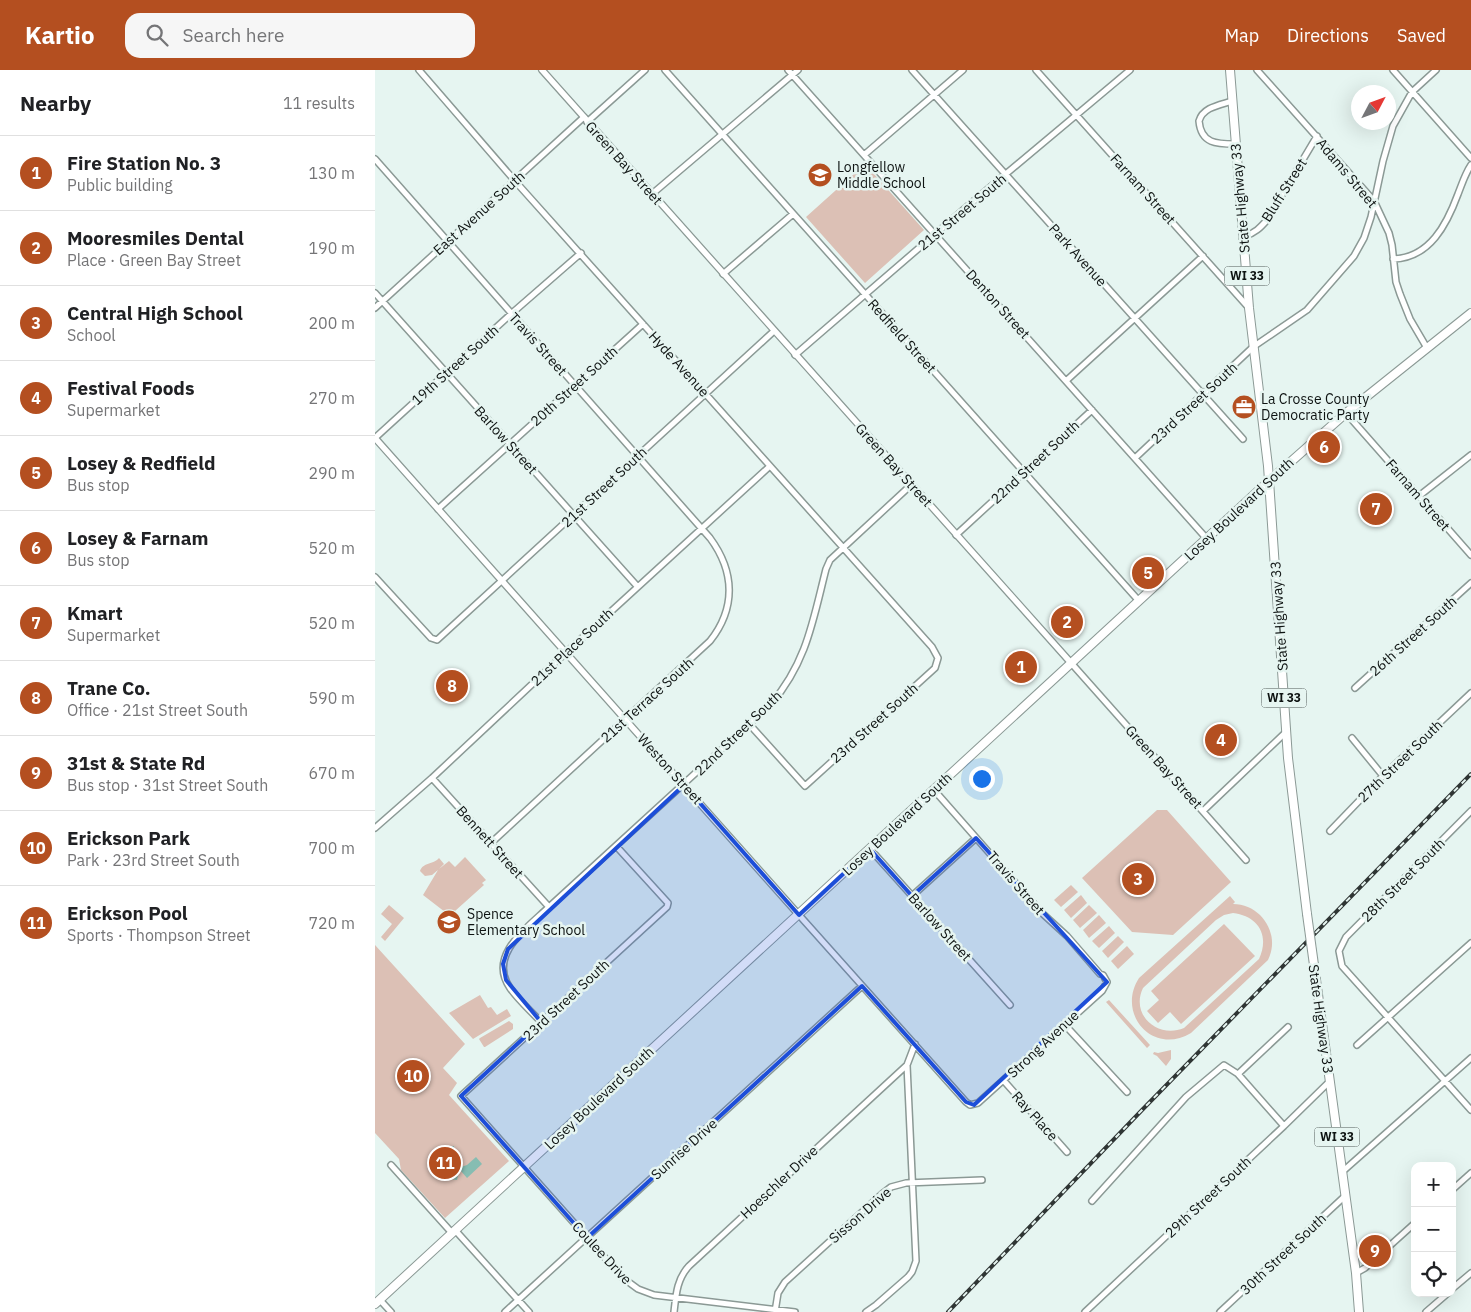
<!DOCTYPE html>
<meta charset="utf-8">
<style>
:root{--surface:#fff;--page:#f6f6f6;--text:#202124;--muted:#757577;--line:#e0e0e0;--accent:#b44f20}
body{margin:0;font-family:"IBM Plex Sans",sans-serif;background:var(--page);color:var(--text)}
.controls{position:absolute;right:15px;bottom:15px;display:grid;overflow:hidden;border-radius:10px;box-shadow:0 5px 20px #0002}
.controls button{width:45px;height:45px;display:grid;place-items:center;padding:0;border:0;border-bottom:1px solid var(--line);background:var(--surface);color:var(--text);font:25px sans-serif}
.compass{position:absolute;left:976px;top:15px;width:45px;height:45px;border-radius:50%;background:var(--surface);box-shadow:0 5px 20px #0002;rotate:49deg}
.you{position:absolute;left:606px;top:708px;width:18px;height:18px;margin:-12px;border:4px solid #fff;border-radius:50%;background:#1a73e8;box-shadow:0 0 0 8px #1a73e833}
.badge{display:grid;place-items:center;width:32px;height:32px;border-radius:50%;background:var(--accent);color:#fff;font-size:16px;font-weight:700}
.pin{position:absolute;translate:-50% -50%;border:2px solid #fff;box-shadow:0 1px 5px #0006}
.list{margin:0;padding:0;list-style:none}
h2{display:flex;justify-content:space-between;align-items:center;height:65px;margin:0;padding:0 20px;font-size:21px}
h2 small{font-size:16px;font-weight:400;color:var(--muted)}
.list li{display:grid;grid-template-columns:32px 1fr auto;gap:15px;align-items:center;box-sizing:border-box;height:75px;padding:0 20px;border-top:1px solid var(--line)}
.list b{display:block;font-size:19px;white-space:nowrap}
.list p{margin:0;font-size:16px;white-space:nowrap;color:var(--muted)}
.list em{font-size:16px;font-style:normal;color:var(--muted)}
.icon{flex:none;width:28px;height:28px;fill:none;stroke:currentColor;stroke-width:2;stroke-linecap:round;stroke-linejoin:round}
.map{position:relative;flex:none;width:1096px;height:1242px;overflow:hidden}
header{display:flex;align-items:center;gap:30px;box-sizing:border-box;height:70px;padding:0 25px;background:var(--accent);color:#fff}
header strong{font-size:24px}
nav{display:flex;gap:28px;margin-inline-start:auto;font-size:18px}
.search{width:350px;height:45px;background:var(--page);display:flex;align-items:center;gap:12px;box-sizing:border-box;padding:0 18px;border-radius:15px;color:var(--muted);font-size:19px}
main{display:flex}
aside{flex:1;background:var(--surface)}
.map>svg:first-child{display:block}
</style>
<header>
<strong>Kartio</strong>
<div class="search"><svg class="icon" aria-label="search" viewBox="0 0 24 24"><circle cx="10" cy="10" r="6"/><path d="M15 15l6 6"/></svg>Search here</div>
<nav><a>Map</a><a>Directions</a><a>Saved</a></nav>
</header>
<main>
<aside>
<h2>Nearby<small>11 results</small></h2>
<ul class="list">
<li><span class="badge">1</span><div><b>Fire Station No. 3</b><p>Public building</p></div><em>130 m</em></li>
<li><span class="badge">2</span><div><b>Mooresmiles Dental</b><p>Place · Green Bay Street</p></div><em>190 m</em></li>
<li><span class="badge">3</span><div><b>Central High School</b><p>School</p></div><em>200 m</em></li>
<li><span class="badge">4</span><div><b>Festival Foods</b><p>Supermarket</p></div><em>270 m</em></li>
<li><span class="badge">5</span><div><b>Losey &amp; Redfield</b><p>Bus stop</p></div><em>290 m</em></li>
<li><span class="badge">6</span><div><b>Losey &amp; Farnam</b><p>Bus stop</p></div><em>520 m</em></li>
<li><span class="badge">7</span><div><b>Kmart</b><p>Supermarket</p></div><em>520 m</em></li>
<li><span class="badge">8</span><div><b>Trane Co.</b><p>Office · 21st Street South</p></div><em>590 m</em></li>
<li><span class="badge">9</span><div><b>31st &amp; State Rd</b><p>Bus stop · 31st Street South</p></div><em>670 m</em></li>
<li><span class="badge">10</span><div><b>Erickson Park</b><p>Park · 23rd Street South</p></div><em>700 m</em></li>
<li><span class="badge">11</span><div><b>Erickson Pool</b><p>Sports · Thompson Street</p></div><em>720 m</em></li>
</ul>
</aside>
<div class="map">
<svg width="1096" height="1242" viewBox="0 0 1096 1242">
<rect width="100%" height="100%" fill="#e6f5f1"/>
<path fill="#dcc0b5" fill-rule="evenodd" d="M490,94L549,160L490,213L431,147Z
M782,740H792L856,812L798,865L757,862L707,808Z
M90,787L111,810L107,813L109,815L70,850L67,847L70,842L48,825L63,800L57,805L50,806L45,801C48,792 58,795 64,788L69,794L64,799L74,791L80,797Z
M696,815L703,822L686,837L679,830Z
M706,825L712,833L696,848L689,840Z
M855,826L860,832L858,834C886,834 906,864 893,890L816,963C778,986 741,944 764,908ZM858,843C883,846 895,865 884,889L809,958C783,969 755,945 768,918L841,850L849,845Z
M14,835L29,848L10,871L6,867L17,854L6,844Z
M714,835L722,843L705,858L698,850Z
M724,845L731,853L714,868L708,860Z
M849,854L880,886L806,954L795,942L783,953L772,941L784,930L776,921Z
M734,856L740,863L724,878L717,871Z
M743,866L749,872L733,888L727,881Z
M0,875L90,974L68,998L82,1013L74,1025L134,1091L70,1148L26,1100L24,1089L0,1063Z
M752,876L759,884L743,899L736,891Z
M105,925L113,938L116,937L122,945L132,939L136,946L98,969L74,943Z
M734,930L775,975L772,978L731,932Z
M134,951L138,954V959L110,977H109L104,969L105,968Z
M796,980V989L791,996L782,986L778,984L779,982L783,983Z"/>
<path fill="#86bdb2" d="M79,1076L78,1088L86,1097L92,1095L101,1087L107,1094L92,1108L86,1101H84L82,1110L75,1109V1099L56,1102C57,1087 64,1078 79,1076Z"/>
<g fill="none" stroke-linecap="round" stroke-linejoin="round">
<defs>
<path id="minor" d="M44,0L140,111L557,577L563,588L560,598L430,716L375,655
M290,0L764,531
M413,0L832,469
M537,0L868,369
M661,0L874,238
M882,0L999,131L1014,163L1017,175L1021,212L1025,224L1035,249L1052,278
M1018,0L1096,88
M857,31C845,35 828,37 824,51C826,74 842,74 860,74
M212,52L270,0
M489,85L588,0
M0,89L335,468C360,502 361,538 335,571L116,773
M277,124L423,0
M870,166C880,163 885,158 892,150L942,66
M1018,189C1055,188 1072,154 1083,124C1087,114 1090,104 1096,95
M348,204L418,144
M0,223L262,516
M0,238L209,47
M420,285L595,134L755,0
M692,310L828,186
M971,343L1096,485
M0,368L136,244L206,183
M760,388L878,277L932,240L979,186L989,168L996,147L1008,91L1018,56L1037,22L1061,0
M1044,426L1096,385
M63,439L268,254
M581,465L717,340
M0,507L56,568L62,570L399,261
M697,594L871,790
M980,618L1096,513
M977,668L1008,706
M57,708L174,837
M828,741L911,662
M1096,741L971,867L964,881L967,896L1096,1040
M0,758L57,708L184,589L395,396
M955,761L1008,706L1096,623
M242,777L293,833L292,837L86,1026L248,1208L263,1219L279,1225L420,1242
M495,779L635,935
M537,826L601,768
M424,845L591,1032L595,1035L603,1033L727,921L732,912L728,905L725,904L692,866L668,844L559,720
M166,952C156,941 143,930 135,918C112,885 153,857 174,837L396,634C432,592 438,550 451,499L455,490L536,415
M689,954L752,1022
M982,975L1096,873
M863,1004L913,957
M629,1011L692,1082
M16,1095L77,1163
M967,1102L1096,988
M1077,1120L1096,1103
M717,1131L811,1027L849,995L863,1004L909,1056
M80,1160L154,1242
M981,1203L990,1198L1040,1153
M1077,1219L1096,1203
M5,1230L16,1242
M130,1242L487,916
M299,1242C301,1224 302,1209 314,1196L532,995
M400,1242L403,1223L410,1212L507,1124L516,1117L531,1113L607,1110
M491,1242L501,1235L533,1207L537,1202L541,1191L532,995L540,974
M710,1242L909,1056L955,1011
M845,1242L970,1126
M1051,1242L1073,1223"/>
<path id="tertiary" d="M167,0L697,594
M0,368L424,845"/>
<path id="primary" d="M855,0L874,238L893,396L913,688L932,844
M939,895L981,1203L984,1242
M0,1234L894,411L971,343L1096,243"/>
</defs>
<use href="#minor" stroke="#8b9995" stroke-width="8"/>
<use href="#tertiary" stroke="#8b9995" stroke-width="8"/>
<use href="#primary" stroke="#8b9995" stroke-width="10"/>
<use href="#minor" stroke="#fff" stroke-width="5"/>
<use href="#tertiary" stroke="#fff" stroke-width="5.5"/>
<use href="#primary" stroke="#fff" stroke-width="8"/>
<defs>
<path id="rail" d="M573,1242L768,1039L1096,704"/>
</defs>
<use href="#rail" stroke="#2f3534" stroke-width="4"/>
<use href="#rail" stroke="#e6f5f1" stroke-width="2" stroke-dasharray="5.5" stroke-linecap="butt"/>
<defs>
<path id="primary-bridge" d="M932,844L939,895"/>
</defs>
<use href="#primary-bridge" stroke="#8b9995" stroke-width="10" stroke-linecap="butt"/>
<use href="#primary-bridge" stroke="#fff" stroke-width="8"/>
</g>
<path fill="#1d4ed8" fill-opacity="0.2" stroke="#1d4ed8" stroke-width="4" stroke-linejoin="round" d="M309,715L424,845L495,779L537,826L601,768L732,912L599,1035L591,1032L487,916L212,1168L86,1026L166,952L131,910L128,894L133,879Z"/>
<defs>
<symbol id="school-disc" viewBox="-11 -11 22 22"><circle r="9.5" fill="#b44f20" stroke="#e6f5f1"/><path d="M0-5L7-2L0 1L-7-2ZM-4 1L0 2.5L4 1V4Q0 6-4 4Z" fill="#fff"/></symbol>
<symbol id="office-disc" viewBox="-11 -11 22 22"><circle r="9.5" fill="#b44f20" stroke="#e6f5f1"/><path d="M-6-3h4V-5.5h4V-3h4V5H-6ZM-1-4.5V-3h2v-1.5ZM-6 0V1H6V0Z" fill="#fff"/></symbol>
</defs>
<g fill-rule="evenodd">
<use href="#school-disc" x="431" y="91" width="28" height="28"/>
<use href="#office-disc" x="855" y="323" width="28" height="28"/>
<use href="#school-disc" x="60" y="838" width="28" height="28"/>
</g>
<g text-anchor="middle" stroke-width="5" stroke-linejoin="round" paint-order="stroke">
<g fill="#e6f5f1" stroke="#4f5755" stroke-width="1">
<rect x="849.5" y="196.5" width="45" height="19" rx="4"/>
<rect x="886.5" y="618.5" width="45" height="19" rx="4"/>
<rect x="939.5" y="1057.5" width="45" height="19" rx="4"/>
</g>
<g font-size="12" font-weight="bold" fill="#0e1312">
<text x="872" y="210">WI 33</text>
<text x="909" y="632">WI 33</text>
<text x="962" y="1071">WI 33</text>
</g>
<g font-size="14" fill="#0e1312" stroke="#e6f5f1">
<text transform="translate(249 93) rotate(48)" y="5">Green Bay Street</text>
<text transform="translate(972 103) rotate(50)" y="5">Adams Street</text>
<text transform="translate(768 119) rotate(48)" y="5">Farnam Street</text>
<text transform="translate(909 120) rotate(-58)" y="5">Bluff Street</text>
<text transform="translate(865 128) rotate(-95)" y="5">State Highway 33</text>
<text transform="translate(587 142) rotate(-40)" y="5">21st Street South</text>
<text transform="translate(104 143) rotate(-42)" y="5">East Avenue South</text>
<text transform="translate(703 185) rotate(48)" y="5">Park Avenue</text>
<text transform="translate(623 234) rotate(48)" y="5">Denton Street</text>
<text transform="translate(527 266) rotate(48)" y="5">Redfield Street</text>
<text transform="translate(163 274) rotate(48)" y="5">Travis Street</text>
<text transform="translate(304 294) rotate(48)" y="5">Hyde Avenue</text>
<text transform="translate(80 295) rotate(-42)" y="5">19th Street South</text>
<text transform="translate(199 316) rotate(-42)" y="5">20th Street South</text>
<text transform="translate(819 333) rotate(-43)" y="5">23rd Street South</text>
<text transform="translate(131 370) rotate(48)" y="5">Barlow Street</text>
<text transform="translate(660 392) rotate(-43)" y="5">22nd Street South</text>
<text transform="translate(519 395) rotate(48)" y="5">Green Bay Street</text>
<text transform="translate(229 417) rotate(-43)" y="5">21st Street South</text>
<text transform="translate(1043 425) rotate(49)" y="5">Farnam Street</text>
<text transform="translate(864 439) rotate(-43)" y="5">Losey Boulevard South</text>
<text transform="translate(904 546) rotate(-94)" y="5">State Highway 33</text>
<text transform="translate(1038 566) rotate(-42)" y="5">26th Street South</text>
<text transform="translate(197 577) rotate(-43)" y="5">21st Place South</text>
<text transform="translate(272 630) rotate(-42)" y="5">21st Terrace South</text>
<text transform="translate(499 653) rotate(-42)" y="5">23rd Street South</text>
<text transform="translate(363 663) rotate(-44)" y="5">22nd Street South</text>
<text transform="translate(1025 691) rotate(-44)" y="5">27th Street South</text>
<text transform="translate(789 697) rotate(48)" y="5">Green Bay Street</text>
<text transform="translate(295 699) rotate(48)" y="5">Weston Street</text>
<text transform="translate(522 754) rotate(-43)" y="5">Losey Boulevard South</text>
<text transform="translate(115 772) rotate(48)" y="5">Bennett Street</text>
<text transform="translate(1028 810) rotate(-45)" y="5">28th Street South</text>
<text transform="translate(641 813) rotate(49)" y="5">Travis Street</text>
<text transform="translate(565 857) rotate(48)" y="5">Barlow Street</text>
<text transform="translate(191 930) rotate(-43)" y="5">23rd Street South</text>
<text transform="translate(946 949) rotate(82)" y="5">State Highway 33</text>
<text transform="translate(668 974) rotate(-43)" y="5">Strong Avenue</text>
<text transform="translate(224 1028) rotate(-43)" y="5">Losey Boulevard South</text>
<text transform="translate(660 1046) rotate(48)" y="5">Ray Place</text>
<text transform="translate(309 1079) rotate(-42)" y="5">Sunrise Drive</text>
<text transform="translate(404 1112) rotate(-43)" y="5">Hoeschler Drive</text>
<text transform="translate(833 1127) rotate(-43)" y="5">29th Street South</text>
<text transform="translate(485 1145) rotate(-41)" y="5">Sisson Drive</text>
<text transform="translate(227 1183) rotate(47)" y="5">Coulee Drive</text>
<text transform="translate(908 1184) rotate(-43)" y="5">30th Street South</text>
</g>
<g font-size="14" fill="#0e1312" stroke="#e6f5f1" text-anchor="start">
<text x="462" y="102">Longfellow<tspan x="462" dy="16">Middle School</tspan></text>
<text x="886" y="334">La Crosse County<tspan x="886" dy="16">Democratic Party</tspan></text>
<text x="92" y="849">Spence<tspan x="92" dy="16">Elementary School</tspan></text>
</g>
</g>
</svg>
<div class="controls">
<button>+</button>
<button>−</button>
<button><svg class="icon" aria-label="locate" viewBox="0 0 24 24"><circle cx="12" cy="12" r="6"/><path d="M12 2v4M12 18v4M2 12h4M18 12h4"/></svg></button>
</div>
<svg class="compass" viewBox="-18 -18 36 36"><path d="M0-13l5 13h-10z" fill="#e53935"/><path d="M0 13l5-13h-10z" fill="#757577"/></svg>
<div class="you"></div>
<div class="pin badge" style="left:646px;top:597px">1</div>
<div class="pin badge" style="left:692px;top:552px">2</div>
<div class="pin badge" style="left:763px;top:809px">3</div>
<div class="pin badge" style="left:846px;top:670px">4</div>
<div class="pin badge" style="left:773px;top:503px">5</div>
<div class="pin badge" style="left:949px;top:377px">6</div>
<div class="pin badge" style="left:1001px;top:439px">7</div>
<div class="pin badge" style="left:77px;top:616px">8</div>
<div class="pin badge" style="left:1000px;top:1181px">9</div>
<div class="pin badge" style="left:38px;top:1006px">10</div>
<div class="pin badge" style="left:70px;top:1093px">11</div>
</div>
</main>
